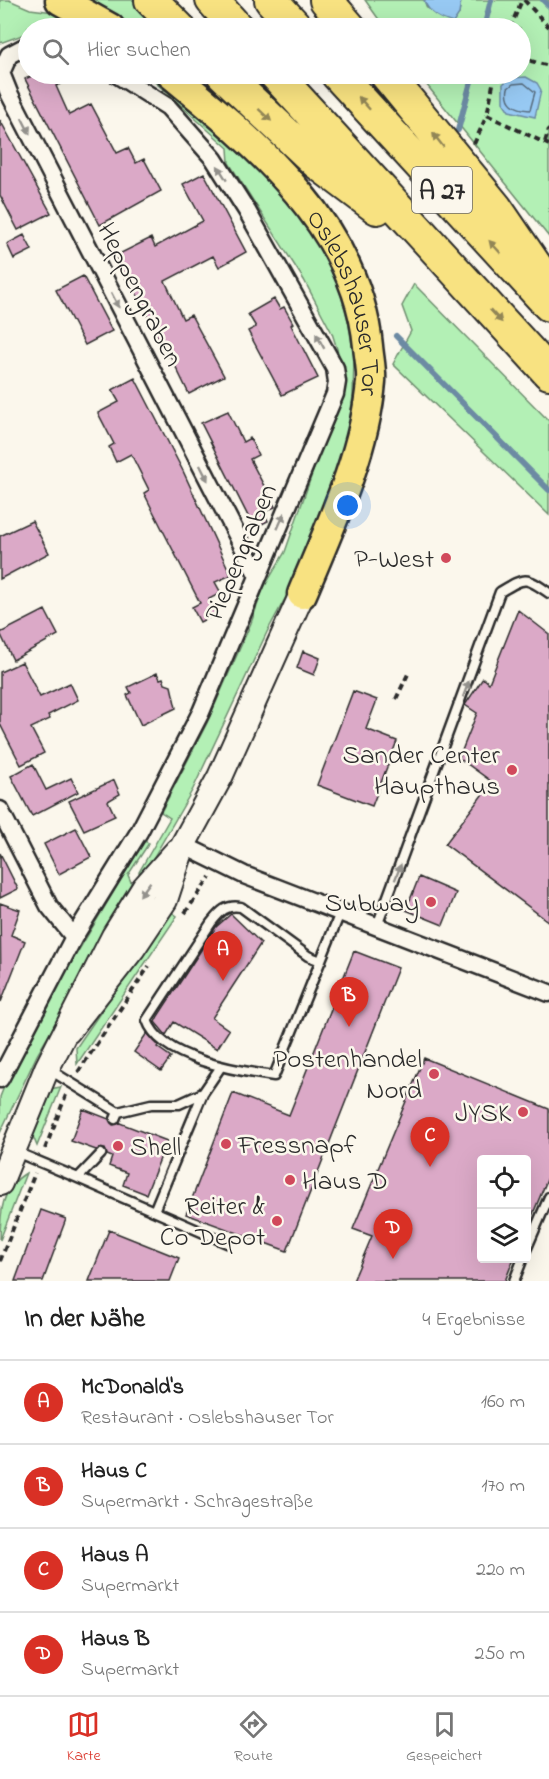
<!DOCTYPE html>
<html lang="de">
<meta charset="utf-8">
<style>
:root{--surface:#fff;--page:#f2f2f2;--text:#222;--muted:#767676;--line:#e0e0e0;--accent:#d93025}
body{margin:0;font-family:"Indie Flower",sans-serif;background:var(--page);color:var(--text)}
.controls{position:absolute;right:18px;bottom:18px;display:grid;overflow:hidden;border-radius:6px;box-shadow:0 6px 24px #0002}
.controls button{width:54px;height:54px;display:grid;place-items:center;padding:0;border:0;border-bottom:2px solid var(--line);background:var(--surface);color:var(--text);font:30px sans-serif}
.you{position:absolute;left:348px;top:506px;width:21px;height:21px;margin:-15px;border:4px solid #fff;border-radius:50%;background:#1a73e8;box-shadow:0 0 0 9px #1a73e833}
.badge{display:grid;place-items:center;width:39px;height:39px;border-radius:50%;background:var(--accent);color:#fff;font-size:20px;font-weight:700}
.pin{position:absolute;translate:-50% -50px;filter:drop-shadow(0 2px 3px #0008)}
.pin::after{content:'';position:absolute;top:32px;width:21px;height:18px;background:inherit;clip-path:polygon(0 0,100% 0,50% 100%)}
.list{margin:0;padding:0;list-style:none}
h2{display:flex;justify-content:space-between;align-items:center;height:78px;margin:0;padding:0 24px;font-size:26px}
h2 small{font-size:20px;font-weight:400;color:var(--muted)}
.list li{display:grid;grid-template-columns:39px 1fr auto;gap:18px;align-items:center;box-sizing:border-box;height:84px;padding:0 24px;border-top:2px solid var(--line)}
.list b{display:block;font-size:22px;white-space:nowrap}
.list p{margin:0;font-size:20px;white-space:nowrap;color:var(--muted)}
.list em{font-size:20px;font-style:normal;color:var(--muted)}
.icon{flex:none;width:33px;height:33px;fill:none;stroke:currentColor;stroke-width:2;stroke-linecap:round;stroke-linejoin:round}
.map{position:relative;flex:none;width:549px;height:1281px;overflow:hidden}
.search{position:absolute;background:var(--surface);box-shadow:0 6px 24px #0002;left:18px;right:18px;top:18px;height:66px;display:flex;align-items:center;gap:15px;box-sizing:border-box;padding:0 21px;border-radius:33px;color:var(--muted);font-size:22px}
.sheet{height:414px;background:var(--surface)}
nav{display:flex;justify-content:space-around;align-items:center;box-sizing:border-box;height:84px;border-top:2px solid var(--line);background:var(--surface);font-size:16px;color:var(--muted)}
nav a{display:grid;justify-items:center;gap:3px}
nav .on{color:var(--accent)}
.map>svg:first-child{display:block}
</style>
<div class="map">
<svg width="549" height="1281" viewBox="0 0 549 1281">
<rect width="100%" height="100%" fill="#fbf7ec"/>
<filter id="ink" filterUnits="userSpaceOnUse"><feTurbulence type="fractalNoise" baseFrequency=".0167" numOctaves="2"/><feDisplacementMap in="SourceGraphic" scale="12" xChannelSelector="R" yChannelSelector="G"/><feConvolveMatrix kernelMatrix="1 2 1 2 8 2 1 2 1" color-interpolation-filters="sRGB"/></filter>
<g filter="url(#ink)">
<path fill="#b3f0b5" stroke="#6f8e70" stroke-width="1.5" d="M0,0H9L30,9L62,13L88,28H28V33L0,43Z
M92,0H133L160,28H136Z
M365,0H424L427,8L459,14L461,0H549V237L418,74H520V28H385Z
M146,74H156L256,166L293,207L322,249L339,288L348,320L354,357L353,396L348,431L337,471L294,582L268,630L193,789L144,874L139,872L170,818L161,812L207,723L251,623L263,589L285,552L328,428L345,389L341,362L332,333L304,280L229,163L228,148Z
M414,284L549,421V515L393,364L411,331L402,306Z
M144,841L149,843L128,875L134,889L37,1055L0,1133V1097L4,1087L47,1003Z
M170,911L177,916L77,1064L76,1048Z
M61,1087L37,1146L32,1134L49,1089Z
M26,1173L0,1240C0,1213 1,1188 26,1173Z"/>
<path fill="#97c9f3" stroke="#6c8aa3" stroke-width="1.5" d="M424,0H461L459,14L453,23C440,19 429,14 424,0Z
M526,77L537,83L541,90L535,117L509,111L503,102V84L510,78Z"/>
<g fill="none" stroke-linecap="round" stroke-linejoin="round">
<path stroke="#566a7b" stroke-width="1.5" d="M524,83L535,92L530,110C515,109 505,103 508,88L513,84Z"/>
<path stroke="#6c8aa3" stroke-width="6" d="M543,0L549,6
M484,28L491,0
M458,130L473,74
M396,336L549,490"/>
</g>
<path fill="#dba9c7" stroke="#2b2b2b" stroke-width="1.5" d="M36,74H83L56,86L69,115L91,104L117,153L128,148L136,163L144,159L161,191L100,225L25,79Z
M0,120L51,213L18,230L0,195Z
M204,173L246,252L219,267L213,256L165,281L183,319L191,315L224,376L189,394L170,355L167,357L129,278L126,279L115,256L151,238L155,247L203,221L183,184Z
M24,235L32,250L14,259L7,244Z
M83,276L112,331L85,345L56,290Z
M274,299L280,309L284,307L293,323L291,325L318,378L282,395L248,331L256,327L248,314Z
M135,378L183,471L231,575L215,582L221,593L209,599L216,614L200,622L192,607L200,603L154,513L144,493L149,490L131,454L116,462L109,447L114,444L98,413L119,402L112,390Z
M228,411L243,442L250,438L258,455L250,459L275,507L264,512L268,521L254,528L201,423Z
M32,521L49,553L0,579V536Z
M45,610L58,635L13,660L0,633Z
M518,610L549,634V922L445,844L492,782L459,758L477,713L465,705L483,678L489,683Z
M303,651L320,658L314,675L297,668Z
M22,662L40,697L70,683L78,700L48,715L50,719L31,728L44,753L21,765L0,724V672Z
M157,673L160,679L163,678L165,684L171,686L176,708L141,725L127,695L131,693L128,687Z
M353,691L377,700L366,729L397,741L372,806L317,785Z
M33,764L46,790L71,778L78,792L32,816L11,776Z
M114,780L120,794L108,801L115,816L84,830L69,801Z
M76,828L91,857L59,874L44,844Z
M0,853L18,889L0,898Z
M419,877L456,893L443,925L406,910Z
M0,903L20,910L11,935L25,941L1,1002Z
M231,914L261,943L212,1018L229,1030L217,1049L174,1022L166,1035L155,1022L158,1016L216,927Z
M354,951L398,968L287,1251L186,1214L233,1093L289,1115Z
M147,1033L158,1045L157,1047L171,1057L161,1071L134,1052Z
M424,1058L549,1109V1175L527,1228L526,1160H482V1258H514L505,1281H353L372,1236L353,1229Z
M83,1109L109,1119L113,1125L120,1123L167,1141L146,1194L123,1185L127,1173L109,1166L112,1157L107,1155L105,1149L96,1150L71,1141Z
M41,1210L66,1219L43,1281H15Z
M109,1230L179,1258L170,1281H89Z"/>
<g fill="none" stroke-linecap="round" stroke-linejoin="round">
<defs>
<path id="service" d="M377,926L500,592C525,577 525,576 549,593
M321,961L308,956L241,907C226,904 220,912 211,923L147,1020C160,1059 238,1071 274,1076L340,913
M50,1070L118,1112L115,1119
M118,1112L151,1104H179L203,1093L220,1068
M16,1152L78,1178L101,1154
M78,1178L227,1243
M154,1211L203,1093
M526,1250L549,1197
M514,1281L523,1258"/>
<path id="minor" d="M28,45L9,55L1,73L9,93L257,574
M0,810L49,906L74,937
M183,845L244,875L549,993
M0,1079L74,937L139,832L201,712L335,394L337,382L335,368L247,211L214,159L168,107L116,74"/>
<path id="secondary" d="M68,1031L133,948L165,900L183,845L220,777L302,594
M0,1183L47,1068L114,936L144,888L177,851"/>
<g id="trunk">
<path d="M60,0L110,28"/>
<path id="s1" d="M171,74C257,145 357,227 368,346C369,358 372,371 371,382C365,453 329,529 302,594"/>
</g>
<path id="motorway" d="M151,0L179,28
M212,0L237,28
M271,0L297,28
M326,0L350,28
M223,74L316,162L377,208
M275,74L549,373
M337,74L549,305
M386,74L496,208L539,271"/>
</defs>
<use href="#service" stroke="#2b2b2b" stroke-width="13"/>
<use href="#minor" stroke="#2b2b2b" stroke-width="21"/>
<use href="#secondary" stroke="#2b2b2b" stroke-width="28"/>
<use href="#trunk" stroke="#2b2b2b" stroke-width="33"/>
<use href="#motorway" stroke="#2b2b2b" stroke-width="36"/>
<path stroke="#2b2b2b" stroke-width="4" stroke-dasharray="6 4.5" stroke-linecap="butt" d="M524,0L549,27
M510,28L522,0
M520,58L549,66
M495,74L487,115L549,145
M545,142L549,129
M474,144L487,115
M396,699L409,672
M185,913L210,877
M78,1072L149,966
M45,1149L66,1095
M0,1261L35,1173"/>
<use href="#service" stroke="#fbf7ec" stroke-width="8"/>
<use href="#minor" stroke="#fbf7ec" stroke-width="16"/>
<use href="#secondary" stroke="#fbf7ec" stroke-width="24"/>
<use href="#trunk" stroke="#f8e281" stroke-width="28"/>
<use href="#motorway" stroke="#f8e281" stroke-width="32"/>
</g>
<defs><path id="oneway-solid" d="M-6-.8H1V-3.2L6.5 0L1 3.2V.8H-6Z" transform="scale(1.5)"/></defs>
<g fill="#928656">
<use href="#oneway-solid" transform="translate(364 103) rotate(-132)"/>
<use href="#oneway-solid" transform="translate(265 115) rotate(43)"/>
<use href="#oneway-solid" transform="translate(438 140) rotate(-128)"/>
<use href="#oneway-solid" transform="translate(495 247) rotate(-133)"/>
<use href="#oneway-solid" transform="translate(496 316) rotate(47)"/>
</g>
<g fill="#93918c">
<use href="#oneway-solid" transform="translate(26 126) rotate(63)"/>
<use href="#oneway-solid" transform="translate(222 173) rotate(-122)"/>
<use href="#oneway-solid" transform="translate(115 300) rotate(63)"/>
<use href="#oneway-solid" transform="translate(320 341) rotate(-119)"/>
<use href="#oneway-solid" transform="translate(204 473) rotate(63)"/>
<use href="#oneway-solid" transform="translate(281 521) rotate(-66)"/>
<use href="#oneway-solid" transform="translate(466 689) rotate(-70)"/>
<use href="#oneway-solid" transform="translate(398 872) rotate(-69)"/>
<use href="#oneway-solid" transform="translate(145 889) rotate(127)"/>
</g>
</g>
<g fill="#d1495b" stroke="#fbf7ec" stroke-width="2">
<circle cx="446" cy="558" r="6"/>
<circle cx="512" cy="770" r="6"/>
<circle cx="431" cy="902" r="6"/>
<circle cx="434" cy="1074" r="6"/>
<circle cx="523" cy="1112" r="6"/>
<circle cx="226" cy="1144" r="6"/>
<circle cx="118" cy="1146" r="6"/>
<circle cx="290" cy="1180" r="6"/>
<circle cx="277" cy="1221" r="6"/>
</g>
<g text-anchor="middle" stroke-width="5" stroke-linejoin="round" paint-order="stroke">
<rect fill="#fbf7ec" stroke="#696865" stroke-width="1.5" x="412" y="167" width="60" height="46" rx="4.5"/>
<g font-size="26" font-weight="bold" fill="#2b2b2b">
<text x="442" y="199">A 27</text>
</g>
<g font-size="27" fill="#2b2b2b" stroke="#fbf7ec">
<text transform="translate(141 294) rotate(63)" y="9">Heppengraben</text>
<text dy="9" stroke="none"><textPath href="#s1" startOffset="297">Oslebshauser Tor</textPath></text>
<text transform="translate(240 552) rotate(-67)" y="9">Piepengraben</text>
</g>
<g font-size="27" fill="#2b2b2b" stroke="#fbf7ec" text-anchor="end">
<text x="434" y="567">P-West</text>
<text x="500" y="763">Sander Center<tspan x="500" dy="31">Haupthaus</tspan></text>
<text x="419" y="911">Subway</text>
<text x="422" y="1067">Postenhandel<tspan x="422" dy="31">Nord</tspan></text>
<text x="511" y="1121">JYSK</text>
<text x="238" y="1153" text-anchor="start">Fressnapf</text>
<text x="130" y="1155" text-anchor="start">Shell</text>
<text x="302" y="1189" text-anchor="start">Haus D</text>
<text x="265" y="1214">Reiter &amp;<tspan x="265" dy="31">Co Depot</tspan></text>
</g>
</g>
</svg>
<div class="controls">
<button><svg class="icon" aria-label="locate" viewBox="0 0 24 24"><circle cx="12" cy="12" r="6"/><path d="M12 2v4M12 18v4M2 12h4M18 12h4"/></svg></button>
<button><svg class="icon" aria-label="layers" viewBox="0 0 24 24"><path d="M12 4l9 5-9 5-9-5zM3 14l9 5 9-5"/></svg></button>
</div>
<div class="you"></div>
<div class="pin badge" style="left:223px;top:981px">A</div>
<div class="pin badge" style="left:349px;top:1027px">B</div>
<div class="pin badge" style="left:430px;top:1167px">C</div>
<div class="pin badge" style="left:393px;top:1259px">D</div>
<div class="search"><svg class="icon" aria-label="search" viewBox="0 0 24 24"><circle cx="10" cy="10" r="6"/><path d="M15 15l6 6"/></svg>Hier suchen</div>
</div>
<section class="sheet">
<h2>In der Nähe<small>4 Ergebnisse</small></h2>
<ul class="list">
<li><span class="badge">A</span><div><b>McDonald's</b><p>Restaurant · Oslebshauser Tor</p></div><em>160 m</em></li>
<li><span class="badge">B</span><div><b>Haus C</b><p>Supermarkt · Schragestraße</p></div><em>170 m</em></li>
<li><span class="badge">C</span><div><b>Haus A</b><p>Supermarkt</p></div><em>220 m</em></li>
<li><span class="badge">D</span><div><b>Haus B</b><p>Supermarkt</p></div><em>250 m</em></li>
</ul>
</section>
<nav>
<a class="on"><svg class="icon" aria-label="map" viewBox="0 0 24 24"><path d="M3 6l6-2 6 2 6-2v14l-6 2-6-2-6 2zM9 4v14M15 6v14"/></svg>Karte</a>
<a><svg class="icon" aria-label="directions" viewBox="0 0 24 24"><path d="M12 3l9 9-9 9-9-9zM9 14v-3h6M13 9l2 2-2 2"/></svg>Route</a>
<a><svg class="icon" aria-label="saved" viewBox="0 0 24 24"><path d="M7 4h10v16l-5-4-5 4z"/></svg>Gespeichert</a>
</nav>
